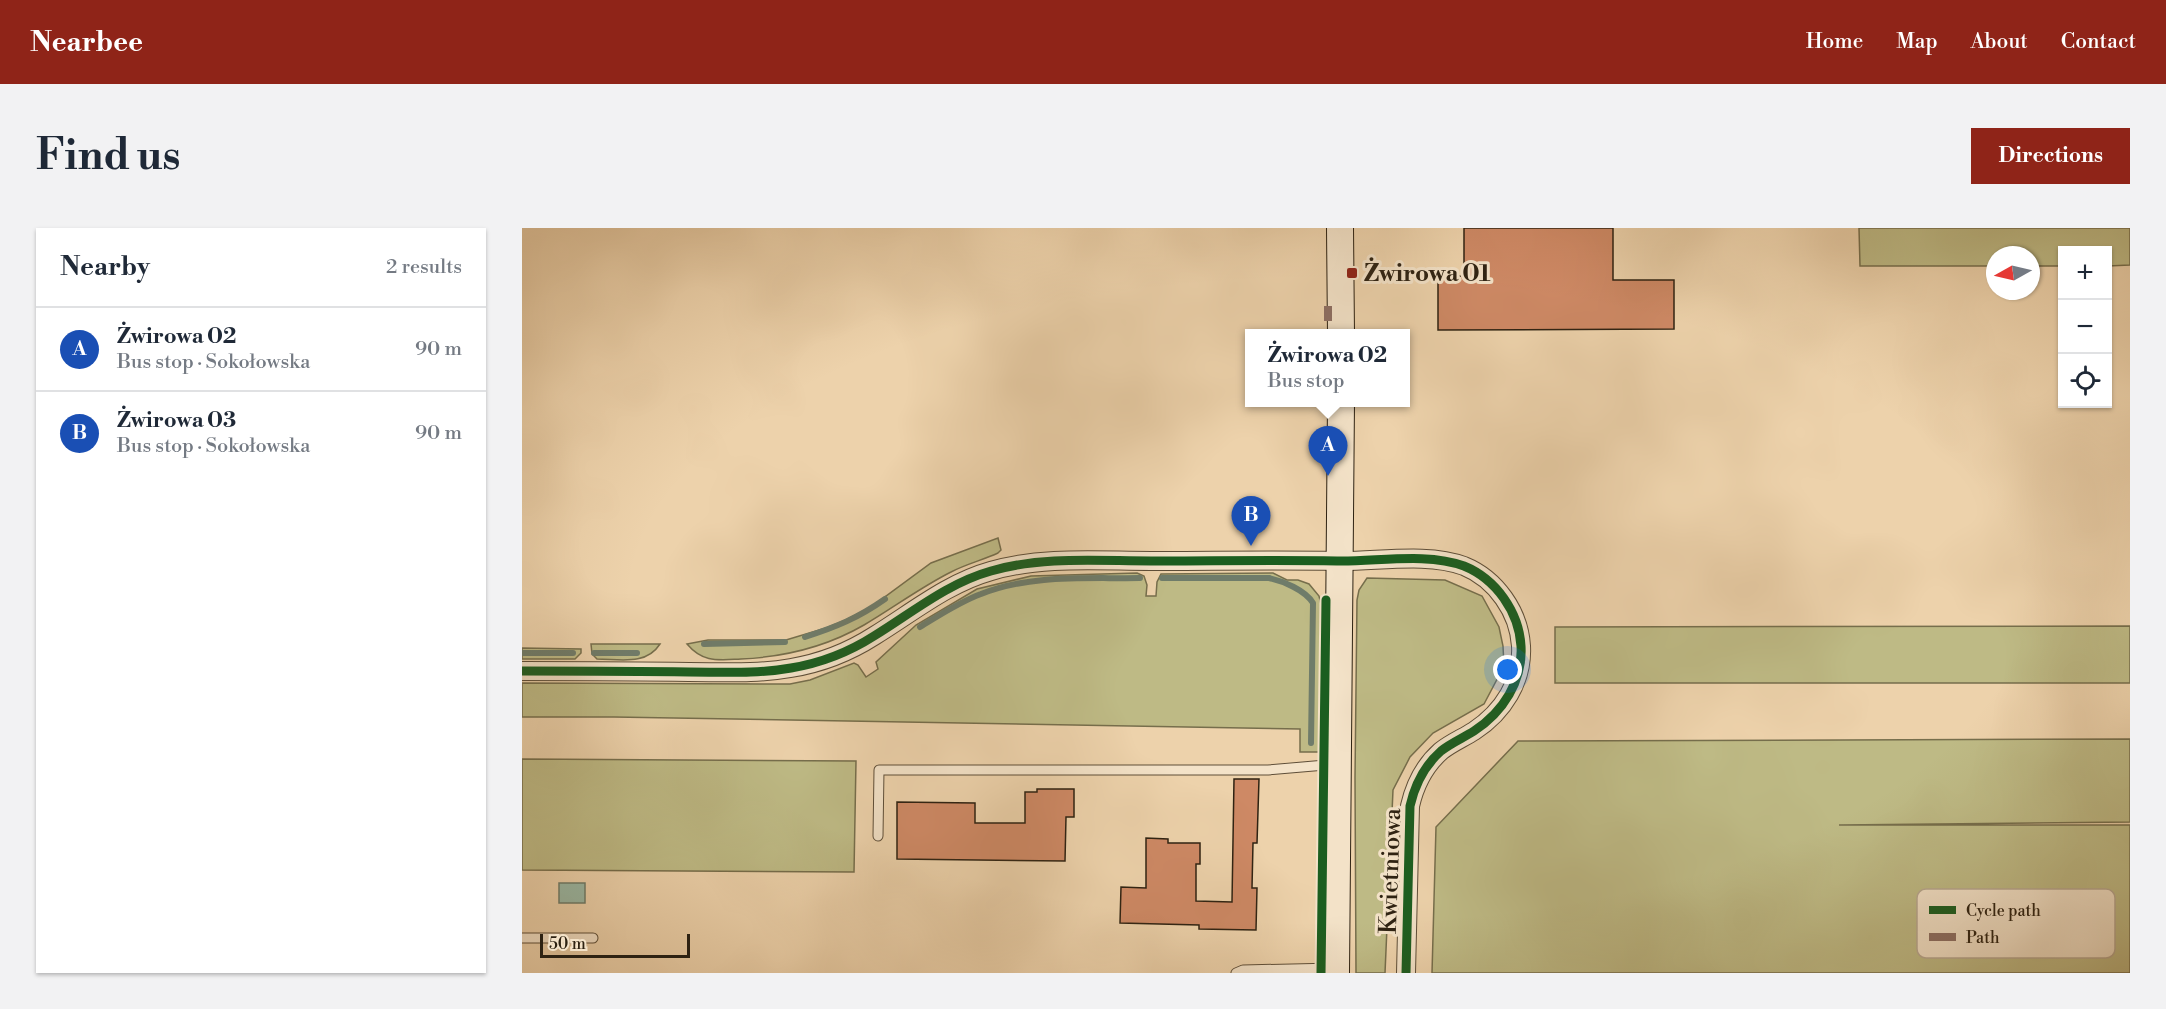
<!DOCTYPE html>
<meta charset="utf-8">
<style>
:root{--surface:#fff;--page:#f2f2f3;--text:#1f2937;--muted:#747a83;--line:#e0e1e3;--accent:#8f2418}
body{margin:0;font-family:"Libre Bodoni",serif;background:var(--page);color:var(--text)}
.controls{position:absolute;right:18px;top:18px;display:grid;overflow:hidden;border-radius:0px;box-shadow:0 2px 4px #0004}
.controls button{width:54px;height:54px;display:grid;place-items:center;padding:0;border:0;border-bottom:2px solid var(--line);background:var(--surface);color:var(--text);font:30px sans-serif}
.compass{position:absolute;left:1464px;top:18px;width:54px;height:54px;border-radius:50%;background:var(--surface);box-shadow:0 2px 4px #0004;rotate:262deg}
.scale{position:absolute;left:18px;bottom:15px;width:150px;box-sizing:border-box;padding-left:6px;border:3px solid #2e2212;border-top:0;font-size:16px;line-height:21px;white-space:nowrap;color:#2e2212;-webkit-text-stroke:4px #f3e2c8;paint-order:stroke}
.you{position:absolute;left:986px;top:442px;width:21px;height:21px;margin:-15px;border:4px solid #fff;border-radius:50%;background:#1a73e8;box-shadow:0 0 0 9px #1a73e833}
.badge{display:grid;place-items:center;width:39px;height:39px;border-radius:50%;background:var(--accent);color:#fff;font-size:20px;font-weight:700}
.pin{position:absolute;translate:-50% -50px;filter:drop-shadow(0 2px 3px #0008)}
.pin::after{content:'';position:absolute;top:32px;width:21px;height:18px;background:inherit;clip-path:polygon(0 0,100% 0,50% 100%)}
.popup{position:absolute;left:723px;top:101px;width:165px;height:78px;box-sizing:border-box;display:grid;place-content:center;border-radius:0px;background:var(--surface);filter:drop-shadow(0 2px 4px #0005);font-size:20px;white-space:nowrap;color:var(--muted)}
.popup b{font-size:22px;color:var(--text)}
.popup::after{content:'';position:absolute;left:50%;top:100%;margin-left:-12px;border:12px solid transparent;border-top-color:var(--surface)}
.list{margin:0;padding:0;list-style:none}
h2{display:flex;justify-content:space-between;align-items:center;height:78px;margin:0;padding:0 24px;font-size:26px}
h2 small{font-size:20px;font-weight:400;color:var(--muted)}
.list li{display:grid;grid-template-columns:39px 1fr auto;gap:18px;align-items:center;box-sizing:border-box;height:84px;padding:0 24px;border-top:2px solid var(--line)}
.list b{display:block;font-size:22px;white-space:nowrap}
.list p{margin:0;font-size:20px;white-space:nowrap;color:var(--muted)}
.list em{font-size:20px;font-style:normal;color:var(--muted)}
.icon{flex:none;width:33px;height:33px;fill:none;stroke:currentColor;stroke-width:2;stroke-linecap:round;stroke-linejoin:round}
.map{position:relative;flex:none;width:1608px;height:745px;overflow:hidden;border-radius:0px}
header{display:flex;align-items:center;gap:36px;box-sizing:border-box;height:84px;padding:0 30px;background:var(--accent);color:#fff}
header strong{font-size:28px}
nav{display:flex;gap:33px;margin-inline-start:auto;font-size:21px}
.intro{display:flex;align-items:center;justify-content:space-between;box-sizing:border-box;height:144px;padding:0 36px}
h1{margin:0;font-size:42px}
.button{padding:15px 27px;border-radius:0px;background:var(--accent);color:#fff;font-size:21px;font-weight:700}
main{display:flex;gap:36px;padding:0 36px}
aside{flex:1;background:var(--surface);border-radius:0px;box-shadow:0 2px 4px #0004}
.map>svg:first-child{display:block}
</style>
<header>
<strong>Nearbee</strong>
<nav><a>Home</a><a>Map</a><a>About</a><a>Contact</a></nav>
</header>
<div class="intro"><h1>Find us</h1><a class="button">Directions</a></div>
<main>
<aside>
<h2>Nearby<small>2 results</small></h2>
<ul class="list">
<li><span class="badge" style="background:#1a4fb4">A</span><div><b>Żwirowa 02</b><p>Bus stop · Sokołowska</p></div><em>90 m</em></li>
<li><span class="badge" style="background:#1a4fb4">B</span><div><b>Żwirowa 03</b><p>Bus stop · Sokołowska</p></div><em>90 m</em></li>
</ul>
</aside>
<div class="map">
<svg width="1608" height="745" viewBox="0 0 1608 745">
<rect width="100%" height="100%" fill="#edd2ab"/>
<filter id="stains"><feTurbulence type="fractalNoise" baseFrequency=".00333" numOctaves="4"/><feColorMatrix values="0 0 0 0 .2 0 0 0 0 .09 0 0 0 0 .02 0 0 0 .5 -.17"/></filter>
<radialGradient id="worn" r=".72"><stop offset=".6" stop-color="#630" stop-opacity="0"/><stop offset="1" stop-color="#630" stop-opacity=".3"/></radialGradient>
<path fill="#beba85" stroke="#766e4c" stroke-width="1.5" d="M1337,0H1608V37L1586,38V22H1540V38H1509V27H1473V38H1338Z
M476,310L479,322L476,325C461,332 444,336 429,344C399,359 371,380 342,397C304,419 262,429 219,431C196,432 181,435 165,416L186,412H264L304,400L324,392L349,379L409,335Z
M615,345L622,348L625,357L624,368H634L635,354L639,346L751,345L765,352H776L787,356L797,368L799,376L797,524H778V501L92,489H0V455L268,456L288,452L332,435L336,437L344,449L356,441L354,434L394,397L455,361L509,348Z
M845,350L923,352L960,368L977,399L981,418L982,438L962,476L911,505L888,529L871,562L863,745H834L833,550L835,372L837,362Z
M1608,398V455H1033V399Z
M69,416H138C124,438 97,431 75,431L70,426Z
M0,420L59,421V425L53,431H0Z
M1608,511V594L1317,597H1608V745H910L914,599L996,513Z
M0,531L334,533L332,644L0,642Z"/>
<path fill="#9ab8a4" stroke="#6f7c6a" stroke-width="1.5" d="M37,655H63V675H37Z"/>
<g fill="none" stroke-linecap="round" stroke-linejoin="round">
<path stroke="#6f7c6a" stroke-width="6" d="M640,350H747C761,353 783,362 791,375L789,515
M398,399C418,387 437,374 459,366C509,346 565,351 618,350
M283,409C314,399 336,390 363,371
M182,416L263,414
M0,425H51
M72,425H115"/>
</g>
<path fill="#ce8965" stroke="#2e2212" stroke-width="1.5" d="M942,0H1091V52H1152V101L916,102V49L942,48Z
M712,551H737L735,615H731L730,660H735L734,702L677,701V697L598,695L599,659L624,660V610L646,611V615H678V636H674V673L710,674Z
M515,561H552V589H544L543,633L375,631V574L453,575V595H503V564H515Z"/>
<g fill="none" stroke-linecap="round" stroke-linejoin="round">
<defs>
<path id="lane" d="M356,608L357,542H746L815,536
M0,710H71
M714,745L721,742L813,740"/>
<path id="street" d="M0,443C56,443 111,443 167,444C201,444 236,446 269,440C299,435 327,424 352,408C391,384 426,355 469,343C520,328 576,333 629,333C691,333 753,332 815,333C854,334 905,324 942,338C974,351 997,384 999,418C1001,453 981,484 952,503C941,510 929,515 919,523C902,538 893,556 888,578L884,745"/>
<path id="secondary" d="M818,0L819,106
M814,745L819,174"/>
</defs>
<use href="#lane" stroke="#5e4e38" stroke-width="11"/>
<use href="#street" stroke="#5e4e38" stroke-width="20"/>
<use href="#secondary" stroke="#2e2212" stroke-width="28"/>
<use href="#lane" stroke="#f3e2c8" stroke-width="9"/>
<use href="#street" stroke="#f3e2c8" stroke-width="18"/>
<use href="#secondary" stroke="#f3e2c8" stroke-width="26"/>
<path stroke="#8d6e63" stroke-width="8" stroke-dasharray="15 8" stroke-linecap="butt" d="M806,78V106
M830,106V104"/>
<defs>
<path id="cycleway" d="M0,443C56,443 111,443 167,444C201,444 236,446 269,440C299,435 327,424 352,408C391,384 426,355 469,343C520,328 576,333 629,333C691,333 753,332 815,333C854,334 905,324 942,338C974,351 997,384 999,418C1001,453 981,484 952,503C941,510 929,515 919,523C902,538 893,556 888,578L884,745
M799,745L804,372"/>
</defs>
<use href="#cycleway" stroke="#f3e2c8" stroke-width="13"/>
<use href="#cycleway" stroke="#1b5e20" stroke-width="9"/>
</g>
<rect fill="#8f2418" stroke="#f3e2c8" stroke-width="2" x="824" y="39" width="12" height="12" rx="3"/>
<g text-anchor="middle" stroke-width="6" stroke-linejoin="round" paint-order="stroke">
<g font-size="24" font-weight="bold" fill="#2e2212" stroke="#f3e2c8" text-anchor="start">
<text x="842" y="53">Żwirowa 01</text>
</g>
<g font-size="24" fill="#2e2212" stroke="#f3e2c8">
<text transform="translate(868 643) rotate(-88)" y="8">Kwietniowa</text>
</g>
</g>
<rect x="1395" y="661" width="198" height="69" rx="9" fill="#f3e2c8" stroke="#b8a891" stroke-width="1.5"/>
<rect x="1407" y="678" width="27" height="8" fill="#1b5e20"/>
<rect x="1407" y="705" width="27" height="8" fill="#8d6e63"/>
<g font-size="16" fill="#2e2212">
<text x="1444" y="688">Cycle path</text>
<text x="1444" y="715">Path</text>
</g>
<rect width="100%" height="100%" filter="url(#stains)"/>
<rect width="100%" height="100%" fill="url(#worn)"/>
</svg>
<div class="controls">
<button>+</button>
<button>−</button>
<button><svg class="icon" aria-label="locate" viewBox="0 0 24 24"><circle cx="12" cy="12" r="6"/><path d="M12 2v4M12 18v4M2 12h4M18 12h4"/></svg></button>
</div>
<svg class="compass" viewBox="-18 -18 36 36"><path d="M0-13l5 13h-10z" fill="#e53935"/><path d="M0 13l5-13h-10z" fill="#747a83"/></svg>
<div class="scale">50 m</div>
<div class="you"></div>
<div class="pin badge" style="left:806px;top:248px;background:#1a4fb4">A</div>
<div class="popup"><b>Żwirowa 02</b>Bus stop</div>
<div class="pin badge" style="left:729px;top:318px;background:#1a4fb4">B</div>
</div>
</main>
